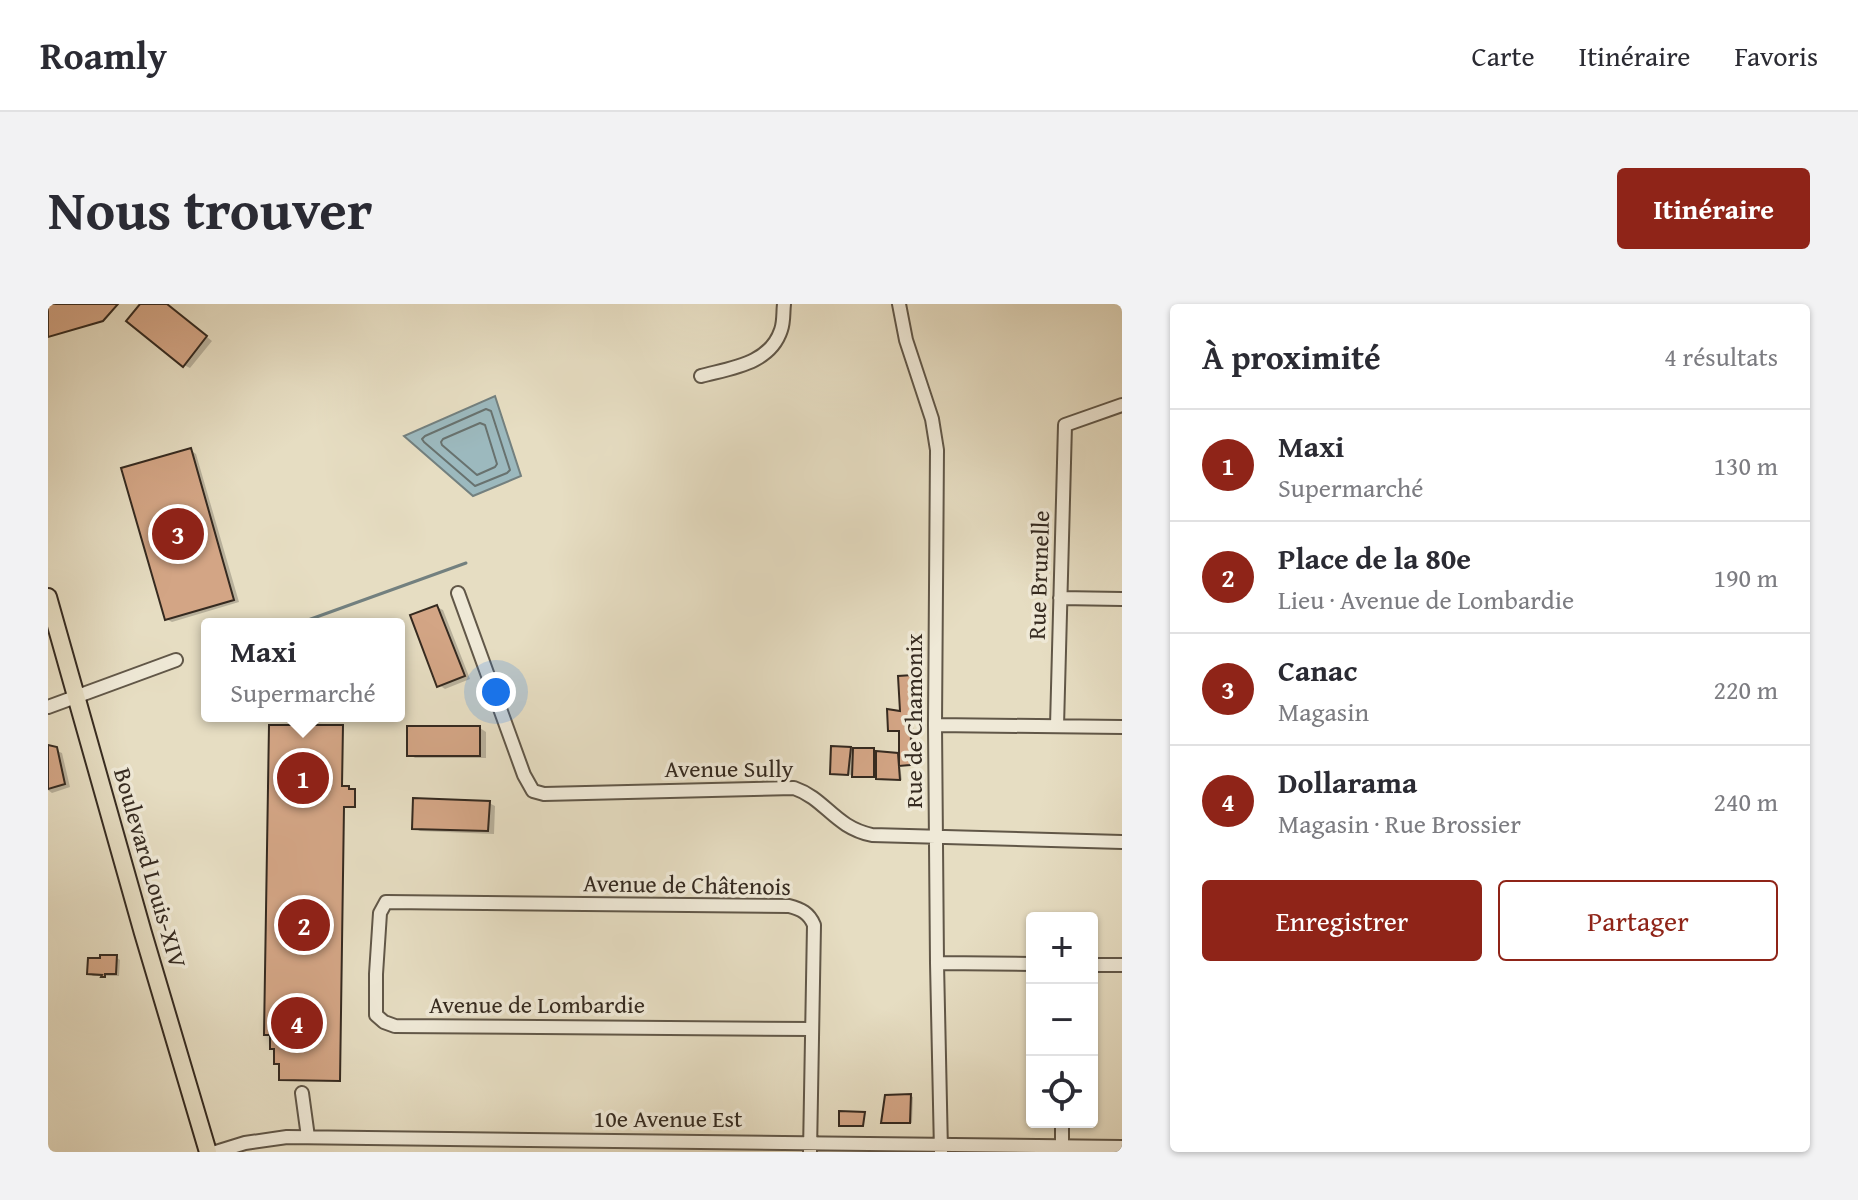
<!DOCTYPE html>
<html lang="fr">
<meta charset="utf-8">
<style>
:root{--surface:#fff;--page:#f2f2f3;--text:#2b2b33;--muted:#7c7c81;--line:#e1e1e2;--accent:#8f2418}
body{margin:0;font-family:"Gentium Book Plus",serif;background:var(--page);color:var(--text)}
.controls{position:absolute;right:24px;bottom:24px;display:grid;overflow:hidden;border-radius:8px;box-shadow:0 2px 6px #0004}
.controls button{width:72px;height:72px;display:grid;place-items:center;padding:0;border:0;border-bottom:2px solid var(--line);background:var(--surface);color:var(--text);font:40px sans-serif}
.you{position:absolute;left:448px;top:388px;width:28px;height:28px;margin:-20px;border:6px solid #fff;border-radius:50%;background:#1a73e8;box-shadow:0 0 0 12px #1a73e833}
.badge{display:grid;place-items:center;width:52px;height:52px;border-radius:50%;background:var(--accent);color:#fff;font-size:26px;font-weight:700}
.pin{position:absolute;translate:-50% -50%;border:4px solid #fff;box-shadow:0 2px 8px #0006}
.popup{position:absolute;left:153px;top:314px;width:204px;height:104px;box-sizing:border-box;display:grid;place-content:center;border-radius:8px;background:var(--surface);filter:drop-shadow(0 2px 6px #0005);font-size:26px;white-space:nowrap;color:var(--muted)}
.popup b{font-size:30px;color:var(--text)}
.popup::after{content:'';position:absolute;left:50%;top:100%;margin-left:-16px;border:16px solid transparent;border-top-color:var(--surface)}
.list{margin:0;padding:0;list-style:none}
h2{display:flex;justify-content:space-between;align-items:center;height:104px;margin:0;padding:0 32px;font-size:34px}
h2 small{font-size:26px;font-weight:400;color:var(--muted)}
.list li{display:grid;grid-template-columns:52px 1fr auto;gap:24px;align-items:center;box-sizing:border-box;height:112px;padding:0 32px;border-top:2px solid var(--line)}
.list b{display:block;font-size:30px;white-space:nowrap}
.list p{margin:0;font-size:26px;white-space:nowrap;color:var(--muted)}
.list em{font-size:26px;font-style:normal;color:var(--muted)}
.actions{display:flex;gap:16px;padding:24px 32px}
.actions a{flex:1;padding:18px 0;border:2px solid var(--accent);border-radius:8px;text-align:center;font-size:28px;color:var(--accent)}
.actions .main{background:var(--accent);color:#fff}
.icon{flex:none;width:44px;height:44px;fill:none;stroke:currentColor;stroke-width:2;stroke-linecap:round;stroke-linejoin:round}
.map{position:relative;flex:none;width:1074px;height:848px;overflow:hidden;border-radius:8px}
header{display:flex;align-items:center;gap:48px;box-sizing:border-box;height:112px;padding:0 40px;background:var(--surface);border-bottom:2px solid var(--line)}
header strong{font-size:38px}
nav{display:flex;gap:44px;margin-inline-start:auto;font-size:28px}
.intro{display:flex;align-items:center;justify-content:space-between;box-sizing:border-box;height:192px;padding:0 48px}
h1{margin:0;font-size:56px}
.button{padding:20px 36px;border-radius:8px;background:var(--accent);color:#fff;font-size:28px;font-weight:700}
main{display:flex;gap:48px;padding:0 48px}
aside{flex:1;background:var(--surface);border-radius:8px;box-shadow:0 2px 6px #0004}
.map>svg:first-child{display:block}
</style>
<header>
<strong>Roamly</strong>
<nav><a>Carte</a><a>Itinéraire</a><a>Favoris</a></nav>
</header>
<div class="intro"><h1>Nous trouver</h1><a class="button">Itinéraire</a></div>
<main>
<div class="map">
<svg width="1074" height="848" viewBox="0 0 1074 848">
<rect width="100%" height="100%" fill="#e6ddc2"/>
<filter id="stains"><feTurbulence type="fractalNoise" baseFrequency=".0025" numOctaves="4"/><feColorMatrix values="0 0 0 0 .2 0 0 0 0 .09 0 0 0 0 .02 0 0 0 .5 -.17"/></filter>
<radialGradient id="worn" r=".72"><stop offset=".6" stop-color="#630" stop-opacity="0"/><stop offset="1" stop-color="#630" stop-opacity=".3"/></radialGradient>
<path fill="#9cb9be" stroke="#73807f" stroke-width="2" d="M447,92L473,172L425,192L356,132Z"/>
<path fill="#0003" d="M95,0H118L164,37L142,64L136,61Z
M142,146L148,150L191,298L124,318L118,315Z
M389,303L395,306L422,375L397,385L391,381Z
M865,373L867,374L864,462H852L854,476L833,475L827,472V473H808L804,471L786,470L803,445L806,446H826L828,449L852,451L853,427L842,426L854,409Z
M432,424L438,428V454H367L361,450Z
M0,443L14,449L22,483L4,489L0,486Z
M441,499L447,502L446,530L372,527L366,524Z
M68,653L72,656L71,672H45L41,669Z
M862,792L865,793L864,819H837Z"/>
<g fill="none" stroke-linecap="round" stroke-linejoin="round">
<path stroke="#68726f" stroke-width="2" d="M438,105L443,107L462,166L459,169L427,182L376,138L374,135L377,132Z
M432,119L437,121L449,160L447,163L429,171L394,141L393,138L395,135Z"/>
<path stroke="#73807f" stroke-width="3" d="M249,320L418,259"/>
</g>
<path fill="#d3a585" stroke="#352a20" stroke-width="2" d="M0,0H70L55,17L0,33Z
M92,0H119L159,32L135,63L78,17Z
M143,144L186,296L117,316L73,164Z
M389,301L417,372L389,383L362,311Z
M865,371L862,461L851,462V427H840L839,405L852,407L850,372Z
M221,421H295L294,482H301V485H307V503H296L292,777L231,776V760H226V745H222V731H216Z
M359,422H432V452H359Z
M0,441L9,443L17,480L0,485Z
M783,442L803,443L800,471L782,470Z
M805,444H826V473H804Z
M828,447L850,449L852,476L828,475Z
M365,494L442,497L440,527L364,525Z
M52,651H69L68,670H57V673H53L54,671L39,670L40,654H52Z
M863,790L862,819H833L837,791Z
M791,807L817,808L815,822H791Z"/>
<g fill="none" stroke-linecap="round" stroke-linejoin="round">
<defs>
<path id="minor" d="M851,0L858,36L884,115L889,146L887,421L889,659L893,847
M653,72C683,64 722,60 733,26C736,18 735,8 736,0
M410,289L476,471L485,487L496,490L746,484C778,495 786,523 824,531L1074,538
M1012,294L1074,295
M0,403L128,356
M887,421L1074,423
M1009,422L1017,121L1074,101
M889,659L984,660
M1044,661H1074
M254,789L260,833
M1014,842V818
M168,848L197,839L239,833L1074,843
M762,848L766,621C761,609 753,605 741,602L338,598L332,609L328,670V711L336,718L347,722L764,725"/>
<path id="major" d="M0,293L95,629L160,848"/>
</defs>
<use href="#minor" stroke="#615748" stroke-width="16"/>
<use href="#major" stroke="#352a20" stroke-width="20"/>
<use href="#minor" stroke="#efe9d7" stroke-width="12"/>
<use href="#major" stroke="#e6ddc2" stroke-width="16"/>
</g>
<g text-anchor="middle" stroke-width="7" stroke-linejoin="round" paint-order="stroke">
<g font-size="24" fill="#352a20" stroke="#efe9d7">
<text transform="translate(991 271) rotate(-88)" y="8">Rue Brunelle</text>
<text transform="translate(866 417) rotate(-90)" y="8">Rue de Chamonix</text>
<text x="681" y="473">Avenue Sully</text>
<text transform="translate(102 564) rotate(74)" y="8">Boulevard Louis-XIV</text>
<text transform="translate(639 581) rotate(1)" y="8">Avenue de Châtenois</text>
<text x="489" y="709">Avenue de Lombardie</text>
<text x="620" y="823">10e Avenue Est</text>
</g>
</g>
<rect width="100%" height="100%" filter="url(#stains)"/>
<rect width="100%" height="100%" fill="url(#worn)"/>
</svg>
<div class="controls">
<button>+</button>
<button>−</button>
<button><svg class="icon" aria-label="locate" viewBox="0 0 24 24"><circle cx="12" cy="12" r="6"/><path d="M12 2v4M12 18v4M2 12h4M18 12h4"/></svg></button>
</div>
<div class="you"></div>
<div class="pin badge" style="left:255px;top:474px">1</div>
<div class="popup"><b>Maxi</b>Supermarché</div>
<div class="pin badge" style="left:256px;top:621px">2</div>
<div class="pin badge" style="left:130px;top:230px">3</div>
<div class="pin badge" style="left:249px;top:719px">4</div>
</div>
<aside>
<h2>À proximité<small>4 résultats</small></h2>
<ul class="list">
<li><span class="badge">1</span><div><b>Maxi</b><p>Supermarché</p></div><em>130 m</em></li>
<li><span class="badge">2</span><div><b>Place de la 80e</b><p>Lieu · Avenue de Lombardie</p></div><em>190 m</em></li>
<li><span class="badge">3</span><div><b>Canac</b><p>Magasin</p></div><em>220 m</em></li>
<li><span class="badge">4</span><div><b>Dollarama</b><p>Magasin · Rue Brossier</p></div><em>240 m</em></li>
</ul>
<div class="actions"><a class="main">Enregistrer</a><a>Partager</a></div>
</aside>
</main>
